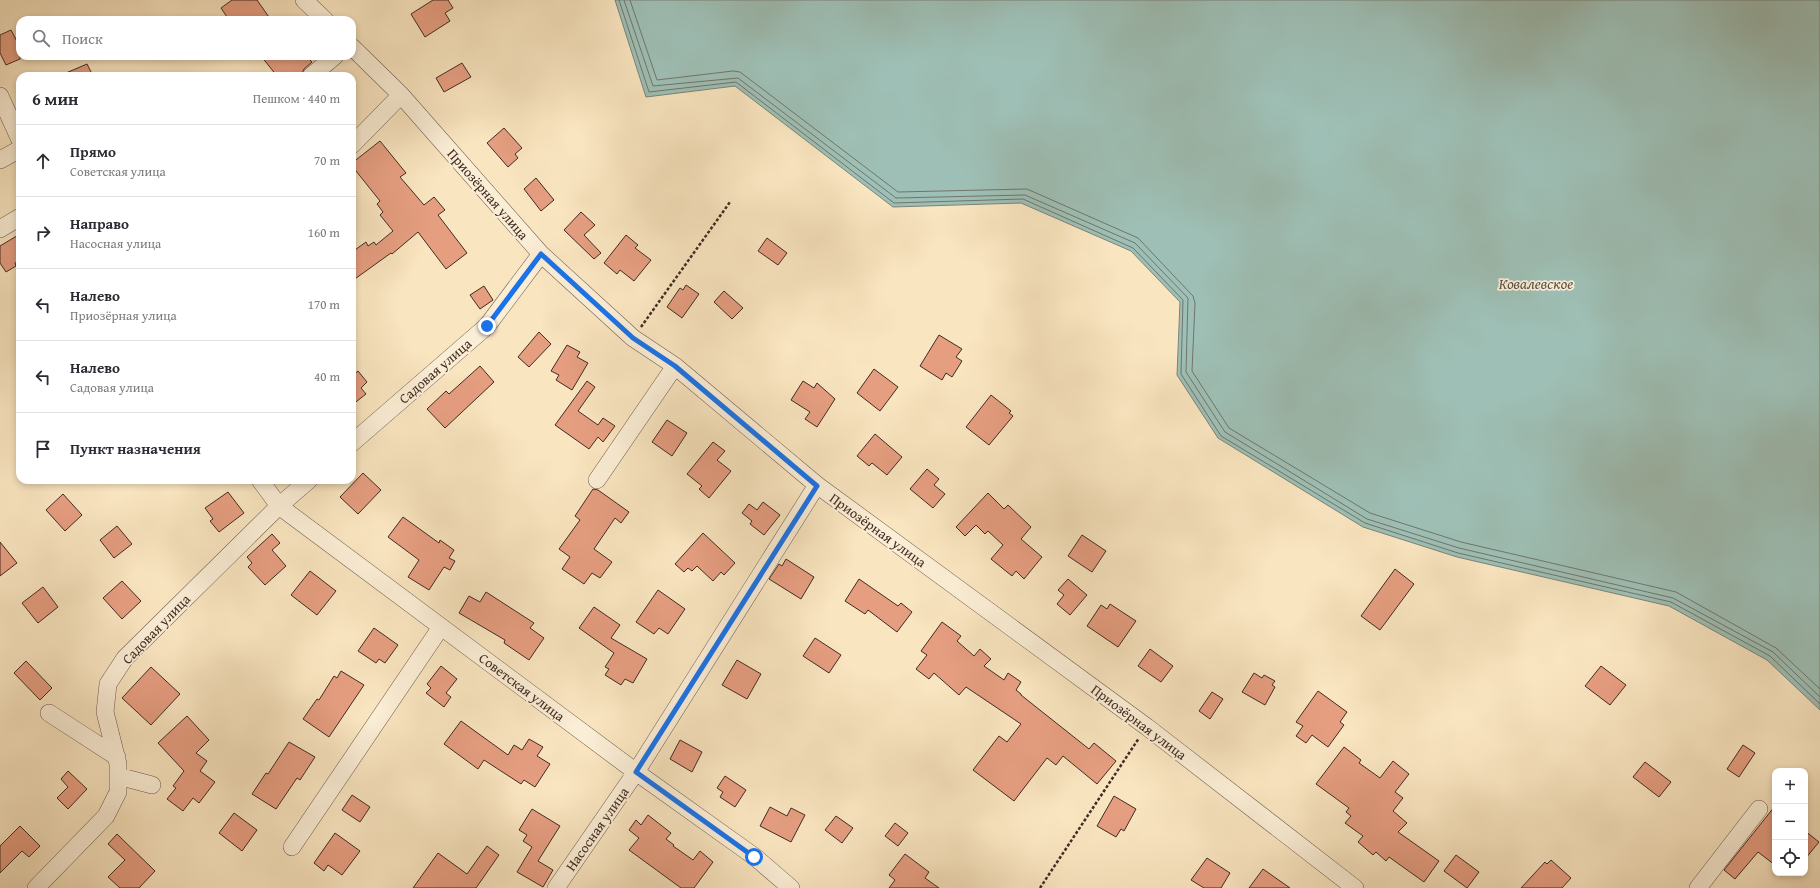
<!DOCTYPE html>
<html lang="ru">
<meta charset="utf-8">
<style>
:root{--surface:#fff;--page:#f2f2f3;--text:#2b2b33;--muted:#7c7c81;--line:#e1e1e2}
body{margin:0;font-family:"Gentium Book Plus",serif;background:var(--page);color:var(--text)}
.controls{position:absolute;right:12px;bottom:12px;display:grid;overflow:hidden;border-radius:8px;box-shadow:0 2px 6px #0003}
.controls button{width:36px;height:36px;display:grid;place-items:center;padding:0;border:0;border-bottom:1px solid var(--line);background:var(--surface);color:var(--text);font:20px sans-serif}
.stop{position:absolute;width:12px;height:12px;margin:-9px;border:3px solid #1a73e8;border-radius:50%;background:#fff}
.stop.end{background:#1a73e8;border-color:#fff;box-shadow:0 1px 4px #0008}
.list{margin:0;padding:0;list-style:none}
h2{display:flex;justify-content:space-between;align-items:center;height:52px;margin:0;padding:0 16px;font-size:17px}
h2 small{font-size:13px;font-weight:400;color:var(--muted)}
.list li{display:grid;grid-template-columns:26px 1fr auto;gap:12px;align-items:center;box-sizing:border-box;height:72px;padding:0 16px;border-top:1px solid var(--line)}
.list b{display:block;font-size:15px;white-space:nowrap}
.list p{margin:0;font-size:13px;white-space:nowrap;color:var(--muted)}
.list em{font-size:13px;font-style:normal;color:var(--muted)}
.icon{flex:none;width:22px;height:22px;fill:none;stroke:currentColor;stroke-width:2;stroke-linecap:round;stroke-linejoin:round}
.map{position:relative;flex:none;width:1820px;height:888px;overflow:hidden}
.search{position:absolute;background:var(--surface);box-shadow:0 2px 6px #0003;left:16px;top:16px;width:340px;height:44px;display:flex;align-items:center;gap:10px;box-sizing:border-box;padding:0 14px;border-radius:12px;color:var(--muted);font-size:15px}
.panel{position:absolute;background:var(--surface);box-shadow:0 2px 6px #0003;left:16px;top:72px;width:340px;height:412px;border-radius:12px}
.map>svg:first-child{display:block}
</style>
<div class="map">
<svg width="1820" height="888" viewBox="0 0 1820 888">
<rect width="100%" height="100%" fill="#f9e5c0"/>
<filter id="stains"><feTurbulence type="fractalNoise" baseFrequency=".005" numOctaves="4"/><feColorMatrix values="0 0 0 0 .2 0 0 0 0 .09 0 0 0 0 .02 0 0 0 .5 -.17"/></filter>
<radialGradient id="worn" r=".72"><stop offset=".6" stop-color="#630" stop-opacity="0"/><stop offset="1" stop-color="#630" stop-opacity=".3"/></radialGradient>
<path fill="#9ebfb5" stroke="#79847a" d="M615,0H1820V710L1767,660L1669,606L1457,557L1363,527L1218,438L1177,375L1180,302L1131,251L1021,203L893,207L735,86L646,97Z"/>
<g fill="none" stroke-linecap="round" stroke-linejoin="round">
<path stroke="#70756c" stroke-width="1" d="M619,0L649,92L736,82L894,203L1023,199L1133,248L1183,300L1181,374L1221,436L1365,523L1458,553L1671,602L1770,656L1820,704
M624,0L653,86L738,78L896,198L1025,195L1135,243L1188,298L1186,372L1225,432L1367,519L1459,548L1673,598L1773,652L1820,697
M630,0L657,80L733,71L740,72L898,192L1027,189L1138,238L1193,296L1195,303L1192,371L1229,428L1370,513L1461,542L1676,592L1776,648L1820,689"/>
</g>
<path fill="#e69e81" stroke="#422b22" d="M232,0H257L271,20H229L221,8Z
M433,0H448L453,8L445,13L450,21L425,37L411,14Z
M11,30L20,47V59L6,65L0,53V35Z
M261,56H306L312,62L304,69L301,76H277Z
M462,63L471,77L444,92L436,78Z
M87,64L93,76H59Z
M504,128L522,148L515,154L518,158L508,167L487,143Z
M380,141L406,173L400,177L424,205L434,197L445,210L438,215L467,253L446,269L418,232L392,254L391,253L352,281V252L366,242L368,246L374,242L376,245L393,231L380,215L383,212L377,204L380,201L352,166V163Z
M536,178L554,200L541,211L524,189Z
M581,212L595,225L584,235L601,253L594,259L564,230Z
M20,234V260L15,263L16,266L6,272L0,263V246Z
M626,235L638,245L635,248L651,260L634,281L620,270L617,274L604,263Z
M767,238L787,253L778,265L758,251Z
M686,285L699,294L682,318L667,307L680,288L683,290Z
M484,286L493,300L480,309L470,295Z
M724,291L743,308L732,319L714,302Z
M539,332L551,344L529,367L518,357Z
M939,335L962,349L956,357L962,361L952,377L946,373L942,380L920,366Z
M567,345L580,352L577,357L588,363L572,390L556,380L559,375L551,371Z
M480,366L494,382L445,428L427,409L446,391L449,394Z
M874,369L898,387L880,411L857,393Z
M358,371L367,382L361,388L366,394L352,405V376Z
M587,381L595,387L578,411L598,425L603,418L615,426L603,442L598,437L589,449L555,425Z
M803,381L814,388L817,383L835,399L817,427L805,419L810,412L791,400Z
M991,395L1011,411L1009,413L1013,416L989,445L966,427Z
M667,420L687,433L672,456L652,442Z
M875,434L902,457L887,475L872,463L869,466L857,456Z
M713,442L725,451L717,460L731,471L709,498L699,489L702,486L687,474Z
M927,469L939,479L934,485L945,494L933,508L910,489Z
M363,473L381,490L358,514L340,497Z
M593,489L598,490L629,512L621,523L615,518L594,549L612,562L600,578L592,573L584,584L562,569L570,557L559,549L580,520L575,516Z
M228,492L244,513L219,532L210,521L213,519L205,508Z
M988,493L1004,509L1008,505L1031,527L1021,539L1042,557L1024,579L1016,571L1012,576L991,559L1003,545L988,531L985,534L976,525L965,536L956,527Z
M63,494L82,515L65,531L46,510Z
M763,502L780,515L764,535L750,524L752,521L742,513L749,504L757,510Z
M403,517L439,543L440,540L454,550L449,558L455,561L450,570L444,567L429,590L408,577L419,560L388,537Z
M117,526L132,544L114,558L100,540Z
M703,533L735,563L724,575L721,572L713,581L697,566L692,571L688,568L684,572L675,564Z
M272,534L280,543L272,550L286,566L265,585L248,567L252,563L247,557Z
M1082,535L1106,551L1092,572L1068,556Z
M0,542L17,563L0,576Z
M786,559L814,577L801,599L769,579L779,564L782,566Z
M1395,569L1414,584L1380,630L1361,616Z
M310,571L336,591L317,615L291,595Z
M859,579L898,606L901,603L912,612L897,632L868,610L865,614L845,601Z
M1068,579L1087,595L1070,615L1057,604L1064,595L1058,590Z
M122,581L141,601L122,619L103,598Z
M43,587L58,607L38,623L22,603Z
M658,590L685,609L668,634L659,628L654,634L636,622Z
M486,592L534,623L530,628L544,638L529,660L504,643L505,640L459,613L469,596L480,602Z
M1110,604L1136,621L1118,647L1087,626L1101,605L1107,609Z
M594,607L620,625L611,638L647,659L633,683L625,679L621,685L605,675L609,669L605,667L614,653L579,628Z
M942,622L961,636L957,641L974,656L980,649L991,659L984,666L1004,680L1008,673L1021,682L1016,690L1021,694V695L1089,749L1094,743L1116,761L1097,784L1063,756L1056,765L1047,758L1014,801L973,770L999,736L1007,742L1021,724L966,687L959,695L934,673L929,679L916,669L927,655L921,651Z
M374,628L398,645L385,663L379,659L376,663L358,651Z
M815,638L841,655L829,673L803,656Z
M1150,649L1173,666L1161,682L1138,666Z
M737,660L761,674L747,699L722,685Z
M26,661L52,688L40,700L14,673Z
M441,666L457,679L446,693L451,697L444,707L426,693L431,688L427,684Z
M1601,666L1626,685L1610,705L1585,686Z
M151,667L180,694L151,725L122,698Z
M341,671L364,685L329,737L303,719L317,699L319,700L334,676L337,678Z
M1254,673L1262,678L1264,675L1275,681L1272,685L1275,687L1265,705L1242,692Z
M1318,691L1347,712L1340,722L1344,725L1328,747L1312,735L1306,743L1296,736L1303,726L1296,722Z
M1212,692L1223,699L1210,719L1199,711Z
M187,716L209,740L196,753L207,761L200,771L215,782L199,803L193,798L183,811L167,799L176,788L173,786L184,771L158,743Z
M461,721L508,755L514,745L522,750L529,739L543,747L537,756L550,764L535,787L524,780L521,784L484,760L478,769L444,744Z
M680,740L702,752L692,772L670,759Z
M289,742L315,757L300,780L297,778L276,809L252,794L266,773L268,774Z
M1743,745L1755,753L1739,777L1727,769Z
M1344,747L1361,760L1359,763L1380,778L1393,761L1409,774L1395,792L1403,798L1393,811L1407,823L1398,832L1439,861L1424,882L1389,857L1386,861L1376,852L1373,855L1358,842L1363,836L1345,823L1351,816L1346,812L1349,808L1316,784Z
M1645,762L1671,782L1659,797L1633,777Z
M68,771L87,789L68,809L57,798L68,787L61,779Z
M725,776L746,790L735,807L720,797L723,792L717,788Z
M352,795L370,807L360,822L342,810Z
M1114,796L1136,809L1124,831L1121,829L1116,837L1097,826Z
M1775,806V865L1758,852L1735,879L1724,870Z
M770,807L787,816L791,808L805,815L791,842L760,826Z
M532,809L560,826L538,861L553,870L543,887L517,872L532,847L523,841L527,835L519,830Z
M234,813L257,830L242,851L219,833Z
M648,815L671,833L666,839L674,845L673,846L693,860L700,851L713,862L694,888H681L629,850L639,838L629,830L636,820L641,825Z
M836,816L853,828L842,843L825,830Z
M895,823L908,833L898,846L885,836Z
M20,826L40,846L29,857L22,851L0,873V846Z
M1805,831L1819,842L1805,859Z
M335,833L360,851L342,875L328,865L324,871L314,863Z
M117,834L155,871L139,888H120L108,877L125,860L108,844Z
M487,846L499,855L476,888H413L438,853L467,874Z
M905,854L929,872L925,878L939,888H889L895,880L889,875Z
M1456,855L1479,872L1467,888L1444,871Z
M1207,858L1230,873L1221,888H1204L1191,880Z
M1551,860L1571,878L1562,888H1521L1545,862L1547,864Z
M1263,869L1290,888H1249Z"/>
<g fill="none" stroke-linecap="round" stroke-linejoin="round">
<defs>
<path id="minor" d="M304,0L325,20
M352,47L401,95L541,254L633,338L675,366L817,485L1147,727L1355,888
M311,76L335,56
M0,96L20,140
M352,145L401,95
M0,160L20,149
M0,229L20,217
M352,443L487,326L541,254
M260,480L279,506L636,772L755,857L791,888
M597,480L675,366
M49,713L117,757
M118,776L152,785
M292,847L441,627
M36,888L106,816L118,792V764L105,712L108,684L125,658L279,506L309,480
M556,888L636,772L817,485
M1698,888L1759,809"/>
</defs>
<use href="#minor" stroke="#705a4a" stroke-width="18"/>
<path stroke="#422b22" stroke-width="2.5" stroke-dasharray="3 2" stroke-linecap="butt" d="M641,327L730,202
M1040,888L1139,738"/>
<use href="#minor" stroke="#fbeed6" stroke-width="17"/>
</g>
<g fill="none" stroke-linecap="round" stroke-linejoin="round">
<path stroke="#1a73e8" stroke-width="5" d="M487,326L541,254L633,338L675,366L817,486L636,772L754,857"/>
</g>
<g text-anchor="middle" stroke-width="3.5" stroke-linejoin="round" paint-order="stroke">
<g font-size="14" fill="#422b22" stroke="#fbeed6">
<text transform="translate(488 194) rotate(49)" y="5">Приозёрная улица</text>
<text transform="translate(435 371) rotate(-41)" y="5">Садовая улица</text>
<text transform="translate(878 530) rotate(36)" y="5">Приозёрная улица</text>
<text transform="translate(156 629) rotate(-46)" y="5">Садовая улица</text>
<text transform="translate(522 687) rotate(37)" y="5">Советская улица</text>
<text transform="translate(1139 722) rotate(37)" y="5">Приозёрная улица</text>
<text transform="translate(597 829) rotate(-55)" y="5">Насосная улица</text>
</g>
<g font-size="15" font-style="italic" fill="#595047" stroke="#fbeed6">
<text x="1536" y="289">Ковалевское</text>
</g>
</g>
<rect width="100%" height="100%" filter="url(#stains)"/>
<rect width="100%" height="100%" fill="url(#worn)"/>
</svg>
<div class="controls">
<button>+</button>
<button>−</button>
<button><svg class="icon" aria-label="locate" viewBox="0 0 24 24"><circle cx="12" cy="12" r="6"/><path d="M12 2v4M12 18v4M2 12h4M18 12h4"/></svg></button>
</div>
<div class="stop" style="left:754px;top:857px"></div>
<div class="stop end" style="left:487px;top:326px"></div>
<div class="search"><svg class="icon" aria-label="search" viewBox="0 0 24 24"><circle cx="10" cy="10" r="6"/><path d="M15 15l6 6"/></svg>Поиск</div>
<section class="panel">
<h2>6 мин<small>Пешком · 440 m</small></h2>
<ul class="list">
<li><svg class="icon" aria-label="ahead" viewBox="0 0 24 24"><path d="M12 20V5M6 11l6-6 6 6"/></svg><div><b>Прямо</b><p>Советская улица</p></div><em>70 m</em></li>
<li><svg class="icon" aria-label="right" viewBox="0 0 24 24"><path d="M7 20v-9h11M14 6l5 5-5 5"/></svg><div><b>Направо</b><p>Насосная улица</p></div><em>160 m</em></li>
<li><svg class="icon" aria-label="left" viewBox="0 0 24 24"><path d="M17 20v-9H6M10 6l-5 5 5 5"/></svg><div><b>Налево</b><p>Приозёрная улица</p></div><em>170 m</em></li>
<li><svg class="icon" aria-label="left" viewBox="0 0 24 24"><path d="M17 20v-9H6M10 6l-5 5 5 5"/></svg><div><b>Налево</b><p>Садовая улица</p></div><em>40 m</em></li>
<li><svg class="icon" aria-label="arrive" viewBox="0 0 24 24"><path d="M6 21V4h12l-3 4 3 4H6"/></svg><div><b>Пункт назначения</b></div></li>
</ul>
</section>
</div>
